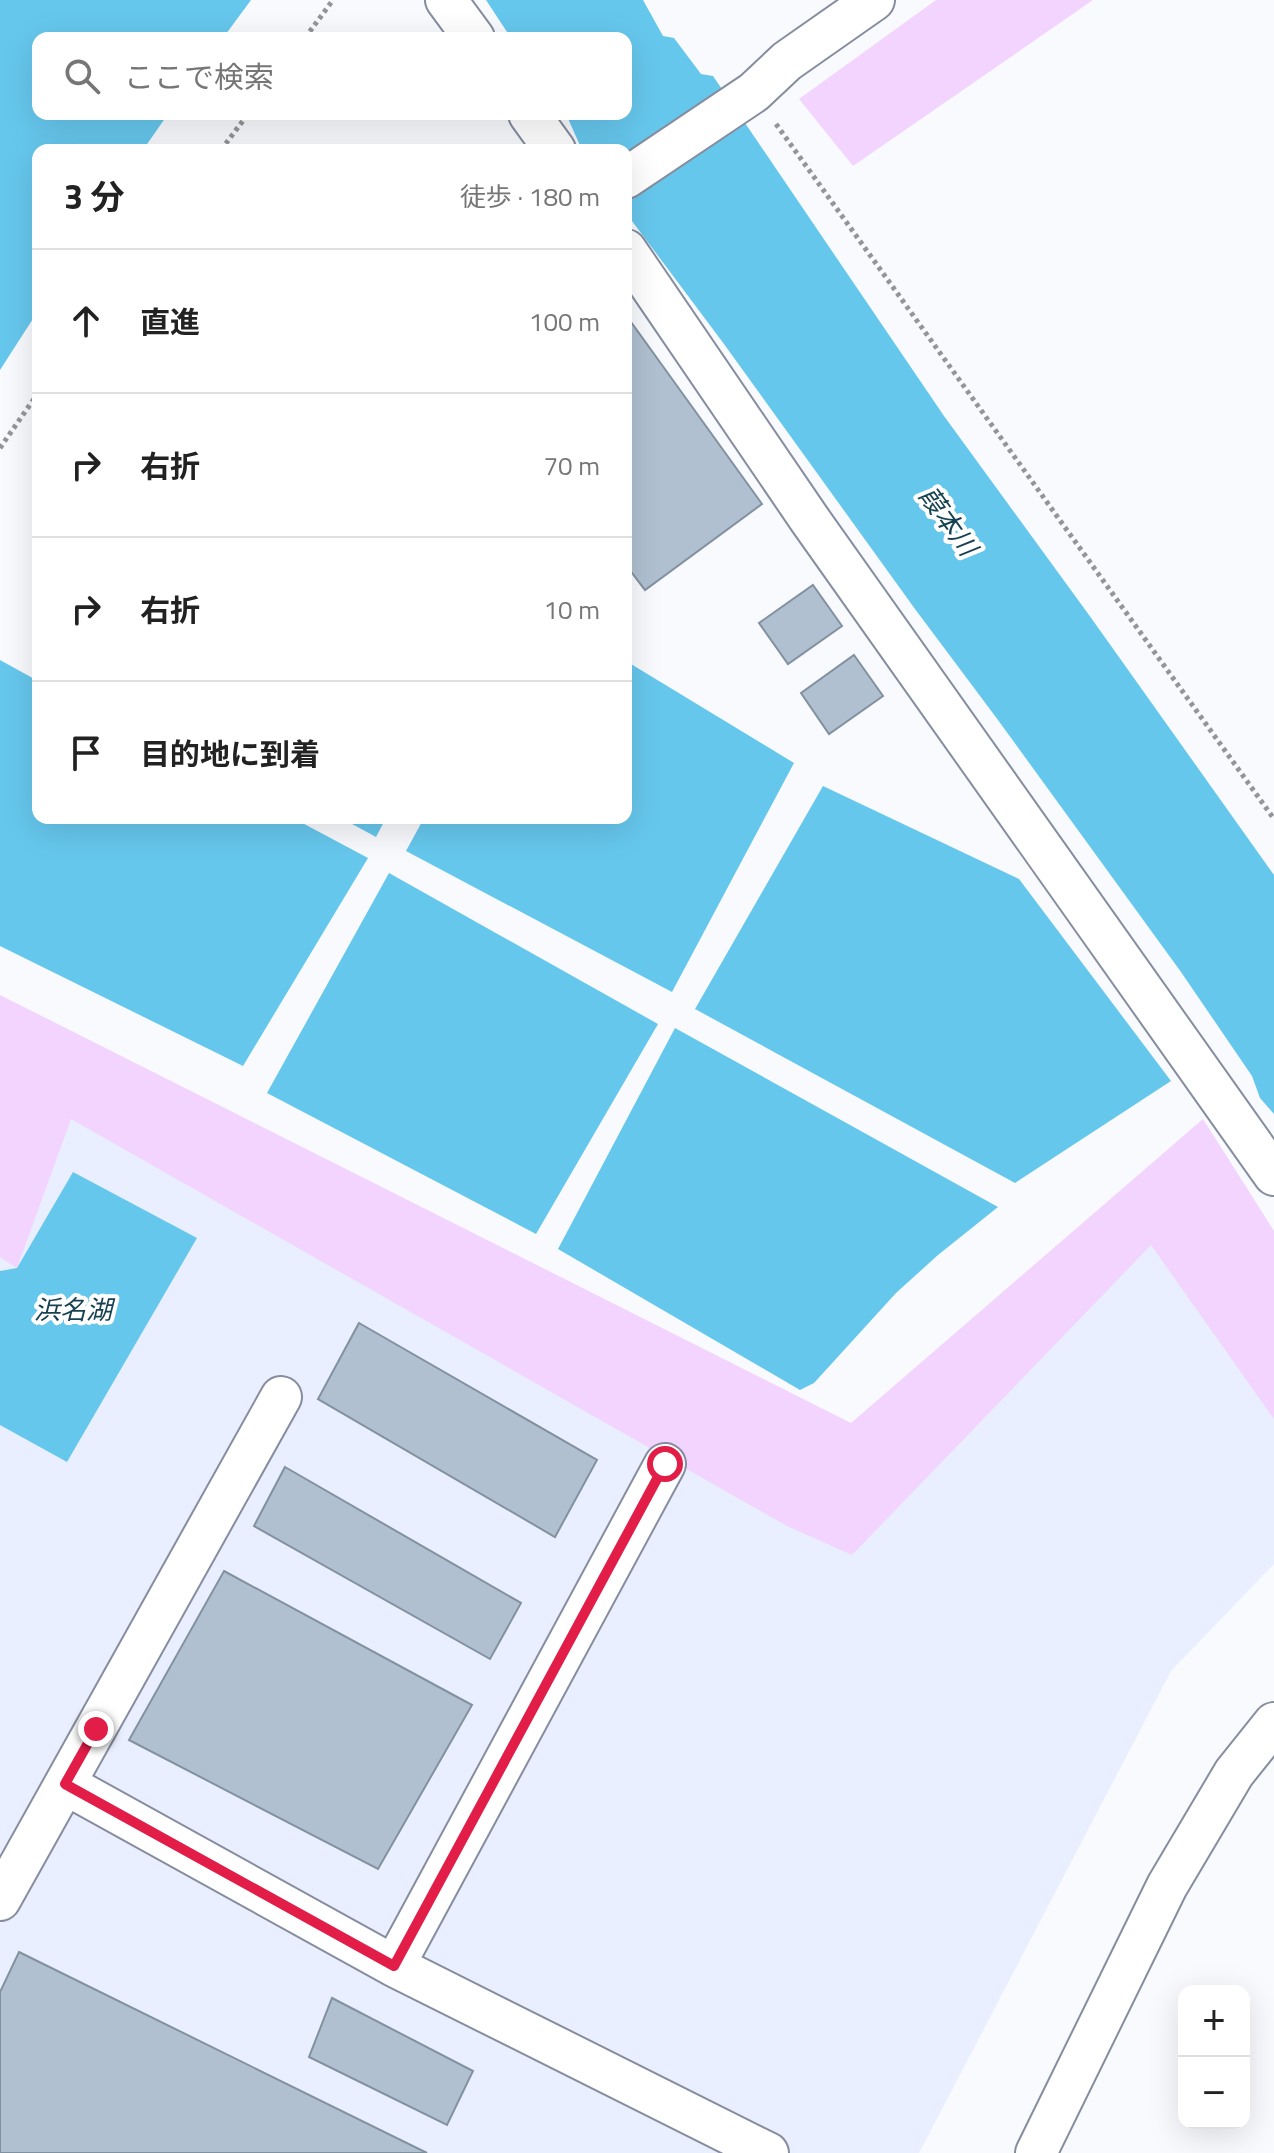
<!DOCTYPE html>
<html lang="ja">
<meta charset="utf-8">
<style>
:root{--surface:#fff;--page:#f2f2f2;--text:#222;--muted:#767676;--line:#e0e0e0}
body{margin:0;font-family:"Titillium Web","Noto Sans JP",sans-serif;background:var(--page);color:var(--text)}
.controls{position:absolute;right:24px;bottom:24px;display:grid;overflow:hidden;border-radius:16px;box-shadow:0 8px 32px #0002}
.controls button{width:72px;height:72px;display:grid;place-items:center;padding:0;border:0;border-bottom:2px solid var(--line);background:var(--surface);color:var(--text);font:40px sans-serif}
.stop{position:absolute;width:24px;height:24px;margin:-18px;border:6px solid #e11d48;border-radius:50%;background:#fff}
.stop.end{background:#e11d48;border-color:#fff;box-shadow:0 2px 8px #0008}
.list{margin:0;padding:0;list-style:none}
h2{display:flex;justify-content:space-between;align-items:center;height:104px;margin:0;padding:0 32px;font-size:34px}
h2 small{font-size:26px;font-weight:400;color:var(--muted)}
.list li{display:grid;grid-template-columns:52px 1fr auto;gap:24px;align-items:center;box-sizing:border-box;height:144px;padding:0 32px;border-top:2px solid var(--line)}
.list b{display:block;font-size:30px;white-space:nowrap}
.list em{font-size:26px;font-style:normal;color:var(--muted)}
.icon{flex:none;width:44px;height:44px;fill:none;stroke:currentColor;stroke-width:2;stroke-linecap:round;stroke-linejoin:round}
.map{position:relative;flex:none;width:1274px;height:2153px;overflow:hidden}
.search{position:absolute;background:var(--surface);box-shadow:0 8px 32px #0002;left:32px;top:32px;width:600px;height:88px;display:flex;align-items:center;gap:20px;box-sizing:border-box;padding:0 28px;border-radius:16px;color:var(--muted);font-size:30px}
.panel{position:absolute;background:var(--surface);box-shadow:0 8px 32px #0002;left:32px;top:144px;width:600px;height:680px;border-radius:16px}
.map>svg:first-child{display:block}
</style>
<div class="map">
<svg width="1274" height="2153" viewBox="0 0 1274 2153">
<rect width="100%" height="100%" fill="#f8fafe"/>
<path fill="#e9efff" d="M0,998L873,1486L1216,1188L1274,1280V1564L1171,1671L919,2153H0Z"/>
<path fill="#f2d4ff" d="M936,0H1093L853,166L799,99Z
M0,995L851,1423L1203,1119L1274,1231V1419L1151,1245L852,1555L787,1526L71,1119L17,1268L0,1257Z"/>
<path fill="#66c7ed" d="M0,0H251L223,38H38V114H168L143,150H38V311L0,370Z
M486,0H643L663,36L674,38L701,74L713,76L944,416L1089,615L1274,875V1114L1260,1098L1252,1076L1181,972L998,720L915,609L724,344L626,213V150H582L566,114H626V38H511Z
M0,660L38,681V818H293L368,858L243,1066L0,946Z
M626,661L794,763L672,992L406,851L424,818H626Z
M823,786L1019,879L1171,1081L1015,1183L695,1009Z
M341,818H386L376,837Z
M389,873L658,1024L536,1234L267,1093Z
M675,1028L998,1207L938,1255L896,1293L814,1383L800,1390L558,1249Z
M73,1172L197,1238L67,1462L0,1425V1271L17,1268Z"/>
<path fill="#b0c0d0" stroke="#82919f" stroke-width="2" d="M626,315L762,504L645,590L626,565Z
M813,585L842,626L788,664L759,623Z
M854,655L883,696L829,734L801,693Z
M359,1323L597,1460L555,1537L318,1399Z
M285,1467L521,1603L490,1659L254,1526Z
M224,1571L472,1705L378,1869L129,1740Z
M19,1952L427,2153H0V1992Z
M332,1998L473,2071L447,2125L309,2057Z"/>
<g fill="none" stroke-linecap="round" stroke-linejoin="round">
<defs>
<path id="minor" d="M446,0L474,38
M529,114L555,150
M626,178L754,92L787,61L874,0
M626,250L810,520L1274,1175
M65,1784L394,1966L768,2153
M0,1900L281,1397
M394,1966L665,1464
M1036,2153L1167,1886L1234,1773L1274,1723"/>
</defs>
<use href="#minor" stroke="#868d9f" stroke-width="44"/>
<path stroke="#93959a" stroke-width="5" stroke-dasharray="4 4" stroke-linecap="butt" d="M305,38L333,0
M776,124L1274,819
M221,150L248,114
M0,448L38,393"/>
<use href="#minor" stroke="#fff" stroke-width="40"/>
</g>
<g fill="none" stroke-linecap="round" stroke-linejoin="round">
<path stroke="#e11d48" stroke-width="10" d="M96,1729L65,1784L394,1966L665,1464"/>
</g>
<g text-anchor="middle" stroke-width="8" stroke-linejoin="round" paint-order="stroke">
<g font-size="26" font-style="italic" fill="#174252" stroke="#fff">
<text transform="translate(948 521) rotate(54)" y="9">葭本川</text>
<text x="73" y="1319">浜名湖</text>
</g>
</g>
</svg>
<div class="controls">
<button>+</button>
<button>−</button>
</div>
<div class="stop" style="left:665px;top:1464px"></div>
<div class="stop end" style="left:96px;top:1729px"></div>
<div class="search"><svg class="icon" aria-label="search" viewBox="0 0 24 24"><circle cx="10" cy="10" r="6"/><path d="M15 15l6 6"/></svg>ここで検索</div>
<section class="panel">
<h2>3 分<small>徒歩 · 180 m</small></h2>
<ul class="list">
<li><svg class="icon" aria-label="ahead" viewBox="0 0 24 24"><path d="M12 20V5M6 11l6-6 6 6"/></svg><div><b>直進</b></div><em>100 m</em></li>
<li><svg class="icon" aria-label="right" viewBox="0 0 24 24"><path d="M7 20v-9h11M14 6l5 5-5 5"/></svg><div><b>右折</b></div><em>70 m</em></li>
<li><svg class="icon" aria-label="right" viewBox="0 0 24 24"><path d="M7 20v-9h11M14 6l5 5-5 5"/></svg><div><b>右折</b></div><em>10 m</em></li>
<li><svg class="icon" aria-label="arrive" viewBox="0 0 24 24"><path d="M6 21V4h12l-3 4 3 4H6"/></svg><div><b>目的地に到着</b></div></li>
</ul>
</section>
</div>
